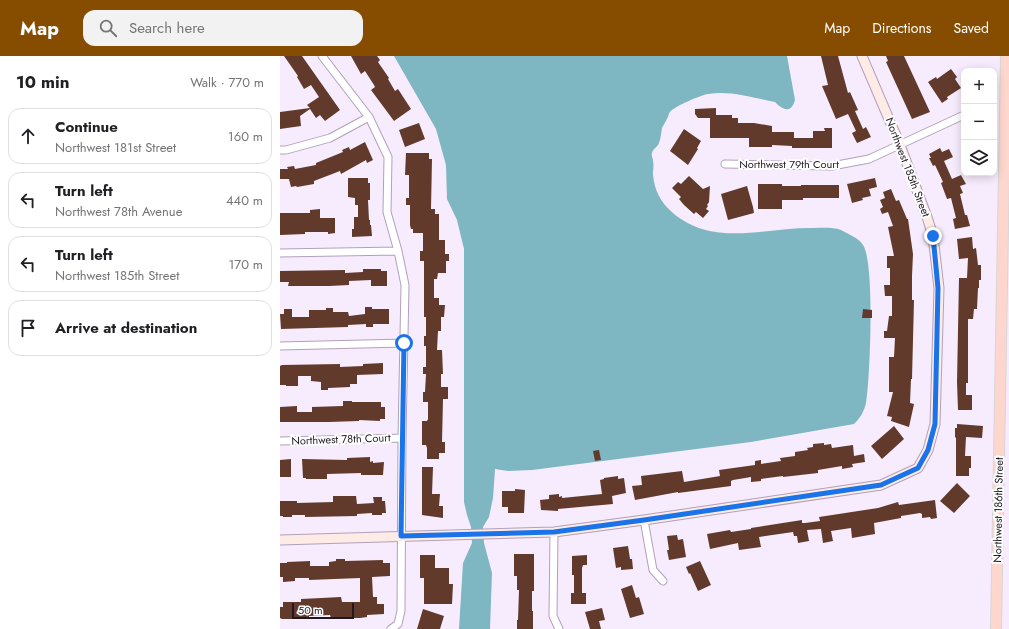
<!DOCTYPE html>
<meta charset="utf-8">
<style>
:root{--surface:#fff;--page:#f2f2f2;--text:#202124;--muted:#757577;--line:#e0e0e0;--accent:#864d00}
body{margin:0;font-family:Jost,sans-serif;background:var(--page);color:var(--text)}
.controls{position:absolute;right:12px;top:12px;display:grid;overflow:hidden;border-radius:8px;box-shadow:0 2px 10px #0003}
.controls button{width:36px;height:36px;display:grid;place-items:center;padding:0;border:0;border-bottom:1px solid var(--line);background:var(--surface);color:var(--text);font:20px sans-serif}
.scale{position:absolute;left:12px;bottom:10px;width:62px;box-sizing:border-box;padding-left:4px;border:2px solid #1f1822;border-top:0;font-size:11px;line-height:14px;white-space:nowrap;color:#1f1822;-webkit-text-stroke:3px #fff;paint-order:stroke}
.stop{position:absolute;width:12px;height:12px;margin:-9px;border:3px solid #1a73e8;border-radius:50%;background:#fff}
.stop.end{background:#1a73e8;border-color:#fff;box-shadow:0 1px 4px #0008}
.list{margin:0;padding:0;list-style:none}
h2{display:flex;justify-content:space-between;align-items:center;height:52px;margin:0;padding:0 16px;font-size:17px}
h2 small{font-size:13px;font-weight:400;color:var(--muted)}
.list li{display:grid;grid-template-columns:26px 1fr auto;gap:12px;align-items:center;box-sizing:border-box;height:56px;margin:0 8px 8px;padding:0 8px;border:1px solid var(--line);border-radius:12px}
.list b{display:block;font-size:15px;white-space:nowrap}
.list p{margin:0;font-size:13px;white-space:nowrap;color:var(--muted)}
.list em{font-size:13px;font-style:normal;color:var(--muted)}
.icon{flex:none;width:22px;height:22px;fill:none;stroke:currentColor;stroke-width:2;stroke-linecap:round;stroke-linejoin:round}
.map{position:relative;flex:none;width:729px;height:573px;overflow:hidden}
header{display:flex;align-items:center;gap:24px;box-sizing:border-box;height:56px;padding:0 20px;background:var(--accent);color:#fff}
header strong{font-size:19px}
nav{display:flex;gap:22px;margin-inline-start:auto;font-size:14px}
.search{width:280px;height:36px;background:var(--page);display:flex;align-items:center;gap:10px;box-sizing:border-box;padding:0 14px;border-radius:12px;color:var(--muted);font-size:15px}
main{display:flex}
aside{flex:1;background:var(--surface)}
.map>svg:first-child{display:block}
</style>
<header>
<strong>Map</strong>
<div class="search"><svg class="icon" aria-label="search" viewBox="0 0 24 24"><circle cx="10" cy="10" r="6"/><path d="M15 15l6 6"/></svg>Search here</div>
<nav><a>Map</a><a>Directions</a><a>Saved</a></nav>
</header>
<main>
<aside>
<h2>10 min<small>Walk · 770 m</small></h2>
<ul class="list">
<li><svg class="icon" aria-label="ahead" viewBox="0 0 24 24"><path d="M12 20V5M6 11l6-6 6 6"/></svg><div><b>Continue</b><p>Northwest 181st Street</p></div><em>160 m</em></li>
<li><svg class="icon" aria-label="left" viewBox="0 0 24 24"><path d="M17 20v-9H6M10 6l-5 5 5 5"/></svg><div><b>Turn left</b><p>Northwest 78th Avenue</p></div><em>440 m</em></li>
<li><svg class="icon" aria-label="left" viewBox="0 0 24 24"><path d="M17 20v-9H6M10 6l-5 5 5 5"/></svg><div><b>Turn left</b><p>Northwest 185th Street</p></div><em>170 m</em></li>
<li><svg class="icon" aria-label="arrive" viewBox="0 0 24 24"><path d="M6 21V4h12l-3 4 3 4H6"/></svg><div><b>Arrive at destination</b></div></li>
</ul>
</aside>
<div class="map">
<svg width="729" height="573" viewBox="0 0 729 573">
<rect width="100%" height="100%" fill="#f7ecfd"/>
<path fill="#7eb6c2" d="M114,0H507L515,44C511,58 503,54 495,46C474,42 450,34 428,38C421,39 395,50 390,56C389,57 388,60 388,61C386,65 384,68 382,72C381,77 381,82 379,87C378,91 373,92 372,97C371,100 373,102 373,105C374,109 373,114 373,118C374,134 381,147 393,157C434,192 486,171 534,172C542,172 553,171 561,174C568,178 579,182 583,189C595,206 590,324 586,347C584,355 581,361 574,368L471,386L252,414L228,415L215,413L213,442L209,461L203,471L204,487L212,517L210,573H179L183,507L192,487L191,471L187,459L184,446V193L177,164L167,143L166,109L156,73Z"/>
<path fill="#613a2b" d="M4,0H22L60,54L45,65L40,59L36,62L30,53L20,60L21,70L0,73V56L30,52L27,49L39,41L31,29L24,33L17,21L18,20Z
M71,0H97L100,4L98,6L109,22L108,23L115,35L118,33L131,53L114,65L91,34L95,31L94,29L85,15L81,18Z
M541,0H558L568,37L570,36L578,54L575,55L583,73L586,71L591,81L577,87L572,77L576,75L568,58L556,63L542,30L548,29Z
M606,0H624L650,56L632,63L606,6L608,5Z
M671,13L677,21L675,23L681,32L667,41L668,43L662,47L648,26L656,21L657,23Z
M436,52V59H452V62H458V67H474L492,70V76H514V82H533V75H545L544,72H552V92H512V90L492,89V91H469V82H430V62H418L415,58V53Z
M139,67L145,83L125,91L119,74Z
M404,73L421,85L417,92L418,93L408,109L390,95Z
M85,86L93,104L87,107L86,104L61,118L60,115L34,125V128L17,131L16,130L11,131L9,123H0V113H8L7,111L14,110L15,113L36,109V107L63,96L62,94L69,91L70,94Z
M660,92L662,96L669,93L673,101L664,105L672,123L681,119L686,128L680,130L683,137L680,138L685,159H687L690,170L675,173L673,163L676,162L671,142L667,143L661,127L663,126L655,109L653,110L649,102H651L649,98Z
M126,97H149V103H152L151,153H155V158H159V184H165V198H169V205H166V217H158L157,223H154V242H159V249H165L164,261H161V275H158L157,294H162L163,318H161V331H168V343H163L162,386H165V397H159V403H147V392L146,389H142V365H147L148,363V346H143V336H145L146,318H143V311H146V290H144V280H146V261H144V205H140V195H143V177H133V173H131L130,169V149H126V142H129V119H125Z
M409,120L423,133L430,130L429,146L427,149L428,150L426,153L429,155L423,162L416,156L414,158L404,149L399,143L401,141L392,132L398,126L401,128Z
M68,122H88V127H90V144H88L89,164H90V169H91L92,180L72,181V173H74V161H78V149H75V142L68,141Z
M595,122L597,131L589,133L591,140L582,142L583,144L572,147L567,128Z
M478,128H502V130H521V129H559V142H523V144H502V153H478Z
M467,130L473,151L474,157L448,164L441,138Z
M611,133L616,145L619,144L627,163H628L633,198L632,220V244H634L632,323H631L630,347L634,348L629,371L611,365L612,361L607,360L613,336H609V301H614L615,282H604V275H607L609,260H612V240H605L604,229H610V212H607V200H614L608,171L613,170L608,156L602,158L600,153L603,151L600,144L605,142L603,136Z
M40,153V162H55V177L48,178V176H25V178L0,179V157H30V154Z
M692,181L693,193L696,192L698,209H701V224H699V232H698L697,253H694L693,263H688V327H686V339H692V354H678L677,326L679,222H687L688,202L679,203L677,183Z
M83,213H101V215H107V230H91V224L69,225V229L49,230H8L9,226H0V215L65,214V217L83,216Z
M85,251H92V253H109V268H93V271H86V268L68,269V271L1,273L0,258H4V253H12V261H29V254H46V252H53V256H68L69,260L85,258Z
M583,253L592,254V262H582Z
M103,307V318L77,319V328H70V331L48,332V334H41V326L31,325V320H18V330H6V329H0V310L2,309L60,308V311L83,310V308Z
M63,345H72V346H101V351H105V363H100V365L79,364V365L49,366H0V351L17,350V356H32V351L63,350Z
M677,368L703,370L702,382L686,381L685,400H691V412H689V420H676V382L675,381V372H677Z
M614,370L624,383L602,403L591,390Z
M544,387V389L551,388L552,392L573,389L574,400L584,398L585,406L572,408L573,411L562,413V410L538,414V417L503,421V420L481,423V425L471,426V421L453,424L451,425V430L398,437V436L355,444L352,430L362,429L361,420L402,415L404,426L440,420L439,414L475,409V405L481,404V408L501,405L500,402L515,400V396L528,394L527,392L533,391V388Z
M319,394L321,404L315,405L313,395Z
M90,401V406L93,405V407L104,406L103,419H81V417L47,418V423H26V422H23L22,403L67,404V402Z
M11,403V421H0V404Z
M142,411H153L152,438H160L159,450H163V462L142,459Z
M338,420V423L344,422L346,437L332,440L333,448L278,453V455L261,454L260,444L269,443V439L279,438V441L282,440V442L322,438L320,424L324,423V422Z
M677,427L690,440L674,457L660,445Z
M235,433L245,434L244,457H228V451H222V435H235Z
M53,440H76L77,448L94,447L93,441H102V445H105L106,457H102V459H92V457L77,458V460L25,461V459H12V461H3V460H0V445H17V447L53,446Z
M655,444L657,462L651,463L650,461L642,462V458L640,457L621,460V462L594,467L595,478L572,482L571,472L551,475L553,485L543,487L541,473L527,474L529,485L518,487L517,480H514L513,476L479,481L481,491L459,494L458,487L430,493L427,478L450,474L451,476L471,473V472L522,464V467H525L540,465L539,461L598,452L618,446L619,449Z
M397,479L398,484L403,483L406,501L389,504L387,494H389L387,480Z
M348,490L350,503H352L353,513L341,514V511L336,512L333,492Z
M234,498H254V535H252V555H253V573H237V564H238L239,534H237V520H234Z
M140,499H155V512H169V528H173L172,548H144V522H140Z
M307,499V509H303L302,512V537H306V548H291V537H294V519H292V500Z
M56,503H65V505L103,504V507H110V520L92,521L93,541H97V548H104V558L87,559V561L80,562H51L50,559L29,560V563H2L0,562V551H3V546H21V543L61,541L62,546H80V522L29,524V522H15V525L3,526V521H0V507H7V506L30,505V510H49V506L56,505Z
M420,505L431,529L418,535L410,517L409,518L406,511Z
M352,529L356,542L359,541L364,558L350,562L341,533Z
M322,552L325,564L319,565L321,573H310L305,556Z
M143,553L164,560L160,573H137Z"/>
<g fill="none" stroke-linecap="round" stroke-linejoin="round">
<defs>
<path id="street" d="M42,0L89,61L108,101L107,156L118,195L125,229L122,382L121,555L118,568L111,573
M0,94H6L50,82L89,61
M445,108L552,110L589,103L684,59
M0,197L118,195
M0,290L124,287
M0,385L122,382
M364,464L373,514L383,525
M274,476L273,560L279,573"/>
<path id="secondary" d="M0,484L274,476L364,464L601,429L638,412L648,394L655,368L659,232L653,180L647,161L620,89L582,0"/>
<path id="primary" d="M716,573L726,0"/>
</defs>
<use href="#street" stroke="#b1a0bb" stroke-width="9"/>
<use href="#secondary" stroke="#b1a0bb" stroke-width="11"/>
<use href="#primary" stroke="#d7d5d7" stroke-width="12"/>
<use href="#street" stroke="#fff" stroke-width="7"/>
<use href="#secondary" stroke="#feebe6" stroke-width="9"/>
<use href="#primary" stroke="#fdd7cd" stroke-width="10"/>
</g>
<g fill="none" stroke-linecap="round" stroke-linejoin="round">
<path stroke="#1a73e8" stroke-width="5" d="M124,287L121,480L274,476L364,464L601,429L638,412L648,394L655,368L658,232L653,180"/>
</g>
<g text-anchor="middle" stroke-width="4" stroke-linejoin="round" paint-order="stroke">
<g font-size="11" fill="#1f1822" stroke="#fff">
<text x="509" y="112">Northwest 79th Court</text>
<text transform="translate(628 111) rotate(69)" y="4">Northwest 185th Street</text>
<text transform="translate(61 383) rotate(-2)" y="4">Northwest 78th Court</text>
<text transform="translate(718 454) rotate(-89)" y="4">Northwest 186th Street</text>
</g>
</g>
</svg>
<div class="controls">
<button>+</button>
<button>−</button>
<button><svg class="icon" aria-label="layers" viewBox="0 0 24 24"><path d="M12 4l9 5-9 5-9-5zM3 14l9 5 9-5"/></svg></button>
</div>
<div class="scale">50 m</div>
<div class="stop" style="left:124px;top:287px"></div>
<div class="stop end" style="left:653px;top:180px"></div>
</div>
</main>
